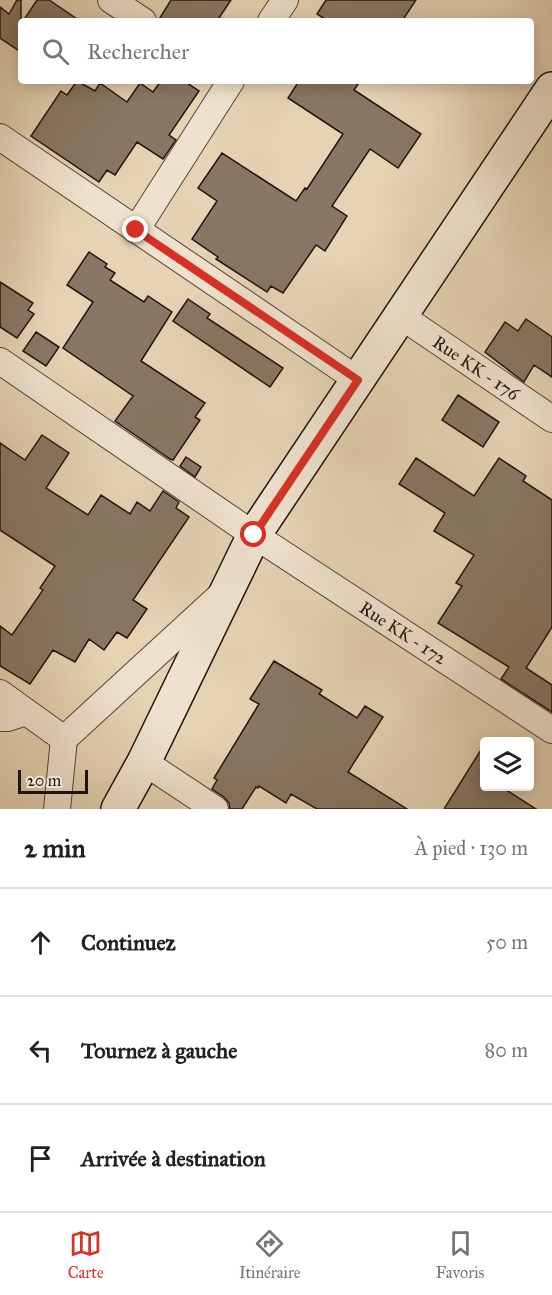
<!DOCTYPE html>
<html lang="fr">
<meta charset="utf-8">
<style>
:root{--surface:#fff;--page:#f2f2f2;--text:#202124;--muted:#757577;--line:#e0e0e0;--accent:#d93025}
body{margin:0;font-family:"IM FELL Great Primer",serif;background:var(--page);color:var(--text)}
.controls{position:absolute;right:18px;bottom:18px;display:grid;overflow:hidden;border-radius:6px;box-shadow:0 3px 15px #0003}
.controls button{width:54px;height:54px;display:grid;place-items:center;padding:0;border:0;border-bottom:2px solid var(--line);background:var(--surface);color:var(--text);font:30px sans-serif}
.scale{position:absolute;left:18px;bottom:15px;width:70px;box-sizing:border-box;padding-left:6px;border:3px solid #22130e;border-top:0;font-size:16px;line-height:21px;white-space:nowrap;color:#22130e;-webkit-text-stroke:4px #eee2ce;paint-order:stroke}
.stop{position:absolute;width:18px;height:18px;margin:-14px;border:4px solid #d93025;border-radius:50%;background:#fff}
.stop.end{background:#d93025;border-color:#fff;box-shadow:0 2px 6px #0008}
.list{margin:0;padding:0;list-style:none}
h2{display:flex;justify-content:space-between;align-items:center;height:78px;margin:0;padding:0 24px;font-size:26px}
h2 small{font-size:20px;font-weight:400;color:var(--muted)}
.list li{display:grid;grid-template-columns:39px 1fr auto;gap:18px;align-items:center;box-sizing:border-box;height:108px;padding:0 24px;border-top:2px solid var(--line)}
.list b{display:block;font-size:22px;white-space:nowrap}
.list em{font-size:20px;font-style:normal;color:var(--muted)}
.icon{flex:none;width:33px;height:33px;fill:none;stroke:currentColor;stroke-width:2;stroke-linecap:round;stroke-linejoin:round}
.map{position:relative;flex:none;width:552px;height:809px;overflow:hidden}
.search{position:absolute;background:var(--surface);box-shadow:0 3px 15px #0003;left:18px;right:18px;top:18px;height:66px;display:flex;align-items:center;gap:15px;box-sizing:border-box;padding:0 21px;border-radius:6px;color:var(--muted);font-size:22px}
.sheet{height:402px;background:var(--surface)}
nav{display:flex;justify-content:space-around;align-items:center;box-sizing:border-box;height:84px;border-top:2px solid var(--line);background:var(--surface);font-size:16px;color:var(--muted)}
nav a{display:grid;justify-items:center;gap:3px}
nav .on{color:var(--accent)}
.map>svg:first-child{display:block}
</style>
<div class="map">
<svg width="552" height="809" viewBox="0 0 552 809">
<rect width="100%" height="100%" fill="#e5d3b4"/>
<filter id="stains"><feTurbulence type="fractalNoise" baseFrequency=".00333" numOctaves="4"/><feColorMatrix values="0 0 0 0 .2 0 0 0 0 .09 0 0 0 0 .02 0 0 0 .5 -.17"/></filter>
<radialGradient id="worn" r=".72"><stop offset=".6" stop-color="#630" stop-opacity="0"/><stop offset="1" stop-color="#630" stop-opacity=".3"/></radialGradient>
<path fill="#877764" stroke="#22130e" stroke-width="1.5" d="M17,0H21V52L0,38V7L9,14Z
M37,0H49L80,21H23Z
M171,0H231L217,21H158Z
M326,0H416L402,21H328L317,14Z
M77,81L95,91L100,83L127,102L140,83L153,92L161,81H184L199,91L169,135L176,140L163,159L137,142L115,175L107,170L99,182L31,136L61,91L67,95Z
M299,81H360L354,90L421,134L398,168L370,149L332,206L347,216L325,251L316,245L283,293L271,286L267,292L216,259L218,257L192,239L217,201L198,188L222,153L296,201L305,188L307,189L343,134L288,98Z
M89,252L107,264L105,267L115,273L110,280L144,302L148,296L172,312L141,361L205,403L195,417L200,420L173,460L170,459L115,421L133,396L63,348L93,302L67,285Z
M0,282L33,303L28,310L34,314L17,338L0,327Z
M188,299L210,314L207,318L283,368L270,387L173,321Z
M526,319L552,337V377L534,365L524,382L485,352L505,322L518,331Z
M36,332L59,347L46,366L23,351Z
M458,395L499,422L483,447L442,420Z
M42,435L69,453L46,488L88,515L101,495L130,514L137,502L150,511L163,491L179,502L176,508L189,517L133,600L147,609L127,638L117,632L104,650L89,639L75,662L53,650L30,684L0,666V626L12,635L43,590L40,588L55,566L0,530V443L25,460Z
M186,457L201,467L195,477L180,466Z
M416,458L474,496L499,458L526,476L523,481L552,500V627L526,668L552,685V712L501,679L509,667L438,623L462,586L456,583L474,555L434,531L445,513L399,484Z
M274,661L322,690L319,694L357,718L365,706L383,717L348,772L407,809H317L291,794L286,803L259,786L258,788L256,787L242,809H230L229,803L224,797L212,789L217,780L214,778L259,704L250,699Z
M484,745V786H500L536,809H444Z"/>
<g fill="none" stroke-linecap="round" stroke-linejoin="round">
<defs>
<path id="street" d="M111,0L143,21
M271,21L285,0
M0,137L358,380
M136,230L231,81
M401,316L552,419
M0,361L254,535L552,730
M0,693L64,739L57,809
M0,718H8L26,712
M64,739L222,594
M144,762L215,809"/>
<path id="secondary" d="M118,809L144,762L254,535L552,89"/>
</defs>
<use href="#street" stroke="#534338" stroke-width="28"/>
<use href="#secondary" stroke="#22130e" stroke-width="36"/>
<use href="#street" stroke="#eee2ce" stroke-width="26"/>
<use href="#secondary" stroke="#eee2ce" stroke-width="33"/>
</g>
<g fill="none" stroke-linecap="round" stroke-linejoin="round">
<path stroke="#d93025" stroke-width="8" d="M136,230L358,380L254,535"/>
</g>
<g text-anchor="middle" stroke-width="4.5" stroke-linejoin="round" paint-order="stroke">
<g font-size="18" fill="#22130e" stroke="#eee2ce">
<text transform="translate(476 368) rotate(34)" y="6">Rue KK - 176</text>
<text transform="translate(403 633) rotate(33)" y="6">Rue KK - 172</text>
</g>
</g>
<rect width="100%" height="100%" filter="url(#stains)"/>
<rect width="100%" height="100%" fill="url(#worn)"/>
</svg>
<div class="controls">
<button><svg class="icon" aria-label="layers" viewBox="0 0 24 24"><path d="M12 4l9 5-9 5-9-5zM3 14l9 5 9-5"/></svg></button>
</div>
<div class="scale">20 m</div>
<div class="stop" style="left:254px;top:535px"></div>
<div class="stop end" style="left:136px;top:230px"></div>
<div class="search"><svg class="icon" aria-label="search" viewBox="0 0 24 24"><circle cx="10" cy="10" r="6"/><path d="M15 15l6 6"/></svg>Rechercher</div>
</div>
<section class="sheet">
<h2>2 min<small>À pied · 130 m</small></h2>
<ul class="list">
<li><svg class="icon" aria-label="ahead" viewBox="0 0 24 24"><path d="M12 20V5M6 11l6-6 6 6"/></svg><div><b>Continuez</b></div><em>50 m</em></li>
<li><svg class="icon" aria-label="left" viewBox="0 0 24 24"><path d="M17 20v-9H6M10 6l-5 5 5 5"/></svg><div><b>Tournez à gauche</b></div><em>80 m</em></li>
<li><svg class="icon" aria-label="arrive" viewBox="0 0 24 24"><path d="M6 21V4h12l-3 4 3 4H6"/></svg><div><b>Arrivée à destination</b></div></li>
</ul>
</section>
<nav>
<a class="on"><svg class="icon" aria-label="map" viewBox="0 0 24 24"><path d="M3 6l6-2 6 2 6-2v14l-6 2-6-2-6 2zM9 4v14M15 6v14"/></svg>Carte</a>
<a><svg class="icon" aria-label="directions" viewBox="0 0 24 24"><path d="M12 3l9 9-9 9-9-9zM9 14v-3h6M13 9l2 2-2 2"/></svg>Itinéraire</a>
<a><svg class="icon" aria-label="saved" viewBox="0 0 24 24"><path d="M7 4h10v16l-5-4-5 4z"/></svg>Favoris</a>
</nav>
